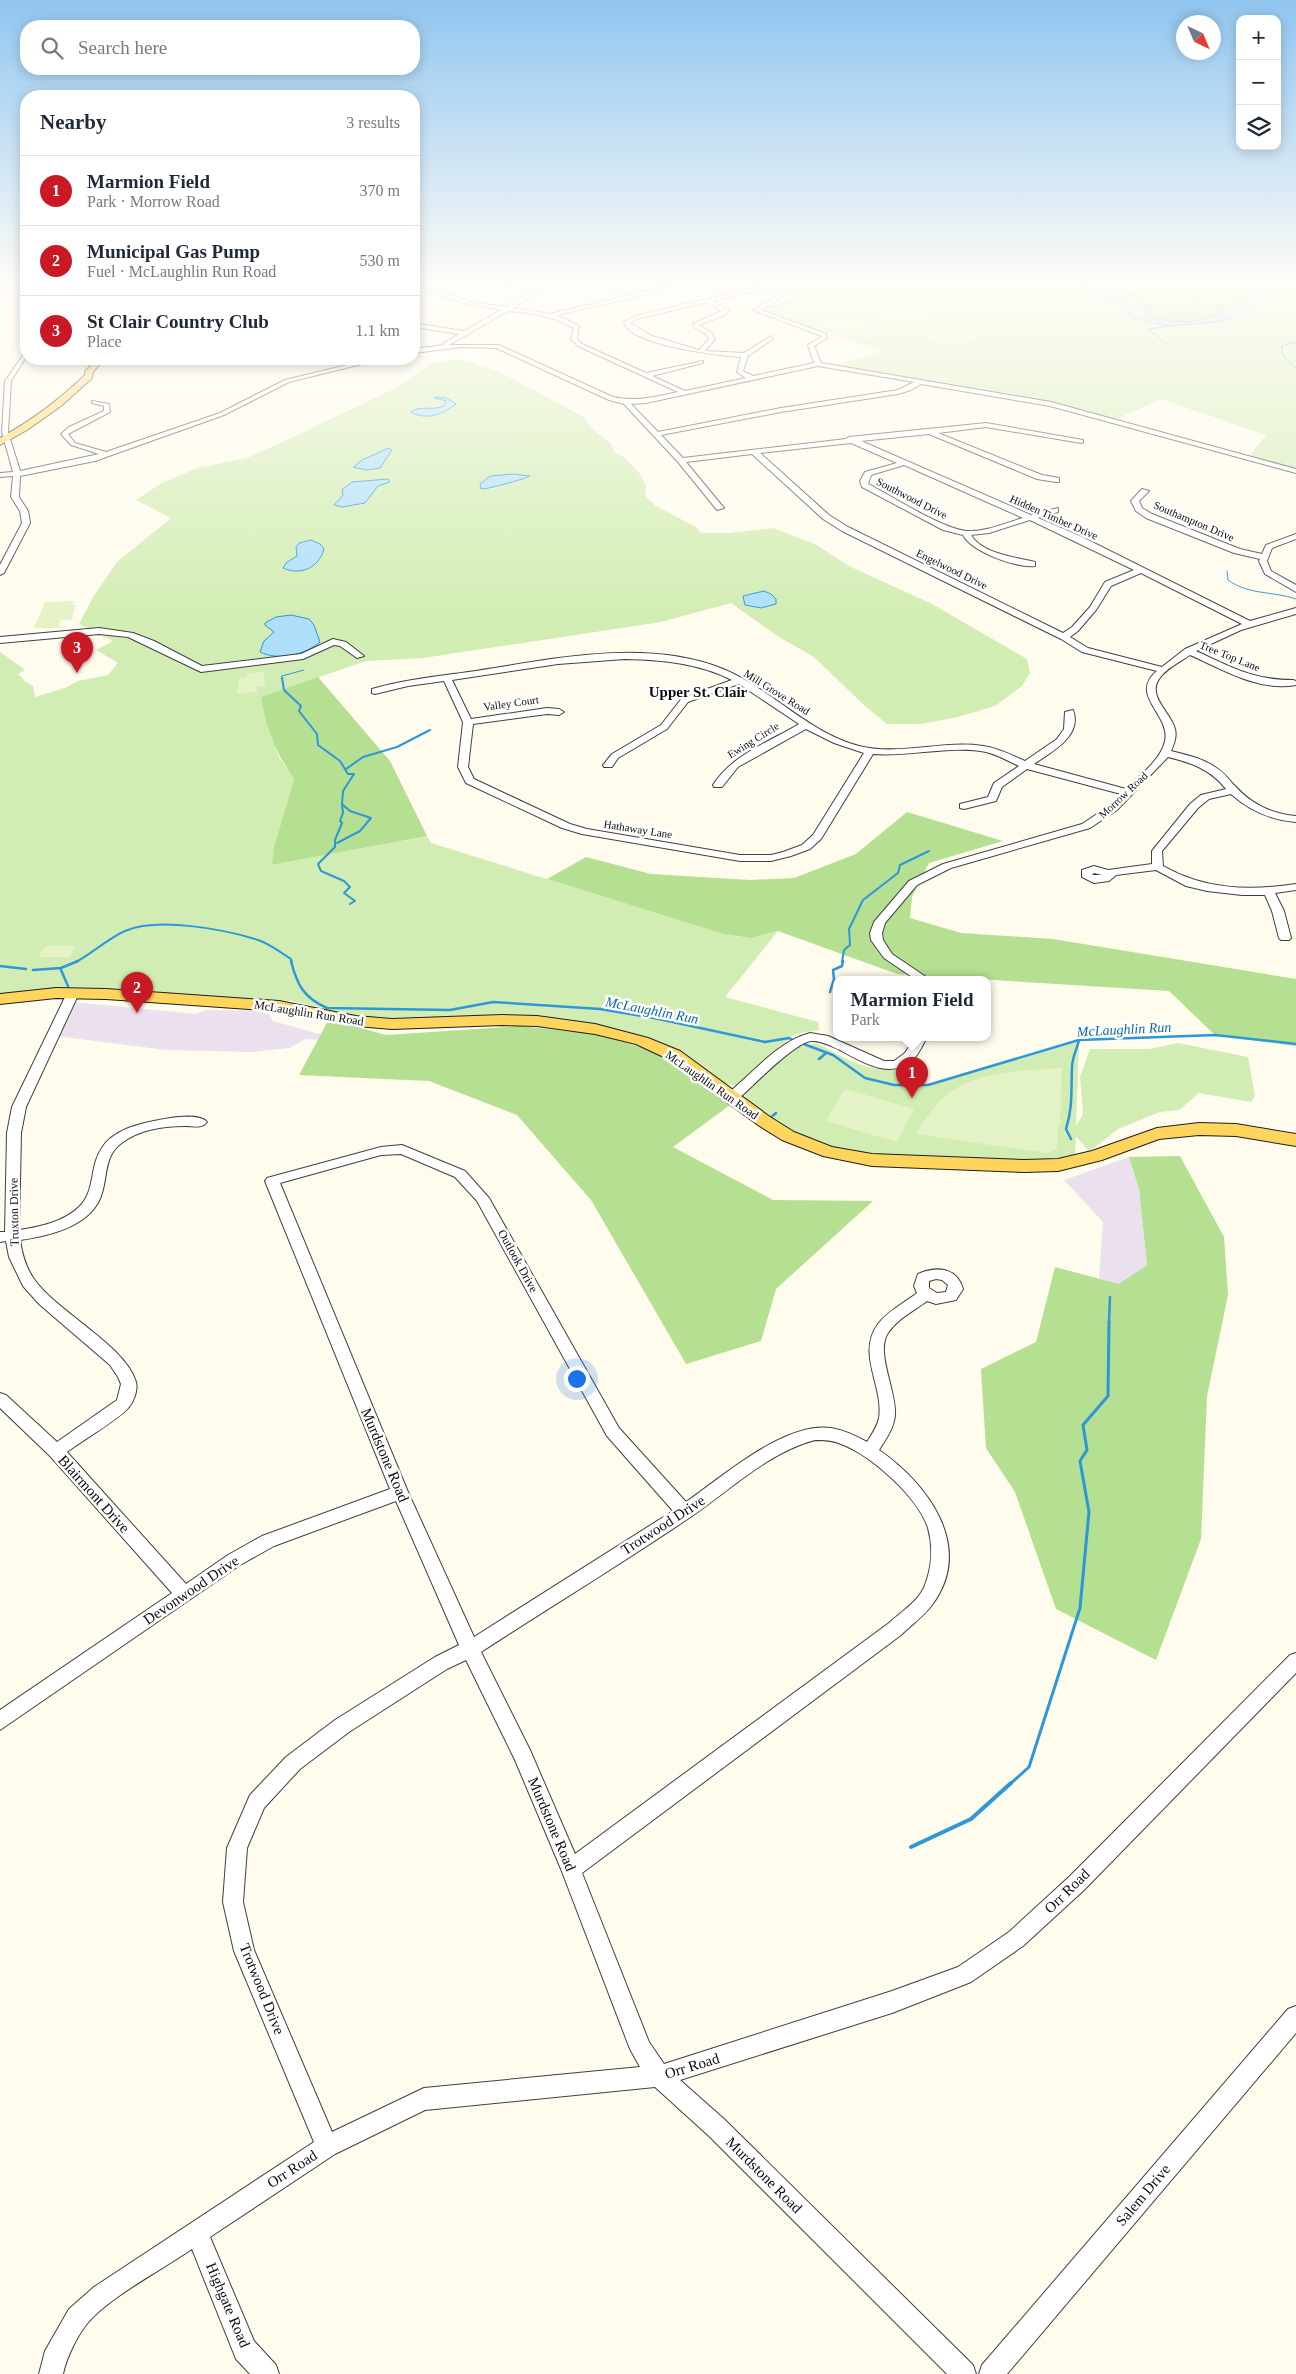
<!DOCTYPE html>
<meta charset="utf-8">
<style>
:root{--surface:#fff;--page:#f6f6f7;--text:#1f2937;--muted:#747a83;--line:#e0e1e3;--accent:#c91924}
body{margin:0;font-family:"Times New Roman",serif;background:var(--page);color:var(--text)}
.controls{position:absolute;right:15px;top:15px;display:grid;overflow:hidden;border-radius:10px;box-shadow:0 2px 12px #0003}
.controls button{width:45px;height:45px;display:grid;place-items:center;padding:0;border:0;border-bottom:1px solid var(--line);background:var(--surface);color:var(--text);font:25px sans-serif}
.compass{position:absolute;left:1176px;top:15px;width:45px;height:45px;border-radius:50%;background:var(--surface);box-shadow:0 2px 12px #0003;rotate:136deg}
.you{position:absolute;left:576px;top:1378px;width:18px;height:18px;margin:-12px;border:4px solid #fff;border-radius:50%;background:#1a73e8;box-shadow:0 0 0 8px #1a73e833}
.badge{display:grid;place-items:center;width:32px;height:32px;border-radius:50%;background:var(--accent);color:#fff;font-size:16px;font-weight:700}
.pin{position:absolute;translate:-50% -41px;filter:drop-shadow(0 1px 2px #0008)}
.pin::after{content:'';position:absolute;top:26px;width:18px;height:15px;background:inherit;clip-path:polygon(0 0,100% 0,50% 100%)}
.popup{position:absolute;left:833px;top:976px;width:158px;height:65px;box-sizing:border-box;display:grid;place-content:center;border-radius:10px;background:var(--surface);filter:drop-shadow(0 1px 4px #0005);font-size:16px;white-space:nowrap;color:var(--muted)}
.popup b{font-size:19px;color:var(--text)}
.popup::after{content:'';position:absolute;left:50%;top:100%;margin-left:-10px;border:10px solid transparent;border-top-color:var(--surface)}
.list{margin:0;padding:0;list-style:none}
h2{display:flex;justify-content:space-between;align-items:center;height:65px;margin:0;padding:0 20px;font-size:21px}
h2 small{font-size:16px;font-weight:400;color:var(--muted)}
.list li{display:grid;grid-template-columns:32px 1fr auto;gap:15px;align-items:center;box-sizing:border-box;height:70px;padding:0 20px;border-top:1px solid var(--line)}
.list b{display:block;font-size:19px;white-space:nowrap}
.list p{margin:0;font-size:16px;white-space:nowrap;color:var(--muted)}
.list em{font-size:16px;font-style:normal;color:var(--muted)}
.icon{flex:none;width:28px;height:28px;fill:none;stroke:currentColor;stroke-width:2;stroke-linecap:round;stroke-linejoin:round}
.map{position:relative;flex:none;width:1296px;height:2374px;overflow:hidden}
.search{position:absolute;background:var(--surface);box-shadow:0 2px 12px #0003;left:20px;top:20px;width:400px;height:55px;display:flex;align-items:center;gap:12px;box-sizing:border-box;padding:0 18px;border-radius:20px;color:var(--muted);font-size:19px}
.panel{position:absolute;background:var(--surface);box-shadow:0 2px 12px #0003;left:20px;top:90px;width:400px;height:275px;border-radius:20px}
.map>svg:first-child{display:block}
</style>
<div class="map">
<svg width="1296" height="2374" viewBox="0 0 1296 2374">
<rect width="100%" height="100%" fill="#fffbed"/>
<path fill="#ebe0ed" d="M72,1002L196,1014L206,1010L267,1011L273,1021L323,1035L320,1040L306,1039L289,1048L251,1052L166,1050L56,1036Z
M1129,1157L1139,1189L1147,1265L1119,1285L1099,1278L1103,1222L1064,1180Z"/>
<path fill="#d2edb3" d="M779,285H1029L1044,289L1296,285V470L1249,457L1266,435L1161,399L1115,420L1009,395L838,365L882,351L764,311L793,293L789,288Z
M453,360L468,361L500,372L582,416L594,430L611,444L614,452L625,458L638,471L646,486L645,496L656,506L696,527L701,533H729L773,528L815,544L849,566L932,604L1027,659L1030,673L1022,686L995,706L958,717L921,724H887L865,706L814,657L779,637L731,603L661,622L423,658L366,661L261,697L279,757L294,779L274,847L273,865L427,836L431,843L723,934L751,938L778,931L725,997L818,1022L819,1030L795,1034L736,1086L719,1082L680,1054L650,1038L588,1024L506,1015L425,1019L366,1017L291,1001L50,988L0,994V652L25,670L18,674L26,682L33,686L35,697L65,688L78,681L108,675L118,663L96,650L113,641L79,624L95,594L117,562L171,518L136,500L162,483L197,468L247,458L287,440L396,388L432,363Z
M1079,1042L1076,1126L1083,1114L1080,1077L1090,1049H1150L1178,1043L1248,1057L1255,1096L1251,1102L1199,1093L1179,1110L1160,1112L1118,1129L1089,1152L1076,1136L1075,1157L1047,1161L903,1157L838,1151L795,1134L748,1104L744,1093L791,1049L816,1043C849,1060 869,1074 907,1069L925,1085Z"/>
<path fill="#b5df91" d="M1035,285H1274L1249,295L1218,314L1191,322L1168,321L1148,316L1117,297L1047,289Z
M318,677L390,761L427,836L272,865L274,847L294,779C276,753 266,728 261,697Z
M907,812L1003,841L929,863L912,897L910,918L961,933L1053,939L1296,979V1046L1215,1035L1169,991L897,974L778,931L751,938L723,934L547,879L586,857L651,874L750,880L794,878L856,854Z
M329,1019L386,1035L520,1026L594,1034L651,1050L730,1105L673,1147L773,1200L873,1201L776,1289L761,1341L686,1364L591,1200L517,1115L429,1081L299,1075Z
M1180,1156L1224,1237L1228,1295L1207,1396L1201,1539L1156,1660L1056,1609L1015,1492L986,1448L981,1369L1036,1342L1055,1267L1119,1284L1147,1265L1139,1189L1129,1157Z"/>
<path fill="#e4f3c6" d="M862,299L894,307L872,313L833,307Z
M896,307L928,315L926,318L894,326L880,317V314Z
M841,316L897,330L871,339L815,325Z
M932,321L980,339L947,346L900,327Z
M74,601L72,605H76L71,620H61L59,626H61V628H34L45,602Z
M264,672L265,686H257V692L237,694L239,678L247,677V673Z
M45,946H75L70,957H39Z
M1062,1068L1060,1126H1058L1057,1149L1048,1153L915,1134C923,1123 931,1110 941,1100C971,1070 1023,1071 1062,1068Z
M845,1089L914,1109L897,1142L826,1121Z"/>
<path fill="#addffb" stroke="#2d97d9" d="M1018,285H1035L1047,289L1117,297L1148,316L1168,321L1191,322L1218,314L1249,295L1274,285H1291L1259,299L1234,317L1215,322L1169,326L1148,322L1127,314L1131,312L1130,310L1117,302L1028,289Z
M1048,285H1081L1119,290H1240L1204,295L1123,292L1146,297L1072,285L1046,286Z
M436,397L446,398L456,404C443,414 427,421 411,412C418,405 434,411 444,406L446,401L434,398Z
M389,448L392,450L380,468L367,470L353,467L364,459Z
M513,474L530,476C526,479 484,490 481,489L480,484L490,476Z
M388,479L390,482L378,486L365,503L342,507L334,505L343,495L342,490L352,482Z
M311,540L320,544L324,549C319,568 300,576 283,568L286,563L297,556L296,547L299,543Z
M764,591L771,594L776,599V604L761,608L745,605L743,596Z
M291,615L309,619L314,625L320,642C305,655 278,661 260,652L264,641L274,632L265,625V623L276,617Z"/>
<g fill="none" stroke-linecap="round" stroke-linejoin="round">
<path stroke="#2d97d9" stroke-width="1" d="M1285,287L1296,289
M1204,295L1191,299L1199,303L1196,305L1208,308H1229
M1134,307L1173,308L1196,305
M766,308L809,297L836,285
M1169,326L1149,329L1170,347
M1296,342L1282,346V355L1296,369
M1227,571L1228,580C1248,595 1273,591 1296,599
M282,680V676L304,670"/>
<path stroke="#2d97d9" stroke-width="2" d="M282,678L284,690L301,706L299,711L317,734L318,745L340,761L348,774H354L343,791L342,804L350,811L371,818L360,831L337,843
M346,769L363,757L397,747L430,730
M342,805L343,813L340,821L342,823L335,840V847L318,864L321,871L344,881L350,887L344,893L355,901L350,904
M76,962C93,953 107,939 125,931C158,917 224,929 258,940C270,944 280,952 291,959L292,962
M842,962L844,950L850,945L849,929L863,900L898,873L900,865L929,851"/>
<path stroke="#2d97d9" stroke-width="2.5" d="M291,961C297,985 304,998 327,1008L450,1010L493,1002L600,1009L654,1018L765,1042L789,1038L795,1041
M0,966L26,969
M33,970L61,968L78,961
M61,970L68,986
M830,992L834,979L833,970L842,966L843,961
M801,1043L833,1055L865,1078L894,1085H928L1079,1040L1215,1035L1296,1044
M819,1059L826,1053
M770,1118L776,1113
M1071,1139L1066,1129C1073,1107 1071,1090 1072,1067C1072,1058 1077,1049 1079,1040
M1109,1323L1110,1297"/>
<path stroke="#2d97d9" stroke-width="3" d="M1009,1785L1029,1767L1080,1608L1089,1512L1080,1461L1087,1450L1083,1425L1108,1396L1109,1322"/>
<path stroke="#2d97d9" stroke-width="4" d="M911,1847L971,1819L1011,1783"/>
<path fill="#addffb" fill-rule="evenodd" d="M1110,297L1144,309L1145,316L1160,322L1156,324L1139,318L1138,311L1110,299Z"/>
<defs>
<path id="minor" d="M415,285H423L471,302L506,307L534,291L501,285H529L541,291L513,308L550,314L622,297L609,285H615L627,296L663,285H671L653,293L557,315L579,326L577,339L582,344L646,373L703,361V363L652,376L685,391L746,378L737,372L741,357C720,356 629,345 624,322L635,316L765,285H775L788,289L789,293L761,310L826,334L827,338L814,346L821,363L1051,402L1296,469V473L1050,406L921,384L911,390L898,394L781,412L661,435L683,458L846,439L849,437L986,423L1083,440V442L1081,443L986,427L938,433L1042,475L1059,478V482H1056L1037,479L929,434L861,441L1031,515L1058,508V512L1038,518L1080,536L1250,621L1296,608V614L1241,630L1196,651C1231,667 1253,680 1293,680L1296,681V685C1259,692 1222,669 1190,655C1180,662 1165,669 1159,679C1147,696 1171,713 1175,729C1177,737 1174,744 1171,751C1186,755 1202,758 1215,767C1224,772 1228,779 1235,786C1251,804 1272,814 1296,816V822C1271,820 1250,811 1231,794L1209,799L1198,808L1162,851L1163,866C1206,890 1249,891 1296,884V890L1275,893L1284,911L1291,938L1289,940H1281L1279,938L1272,911L1265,895H1242L1207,891L1186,886L1156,870L1116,875L1109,881L1094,883L1082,877V870L1094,866L1108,870L1152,864V851L1190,804L1201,795L1226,789C1210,769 1192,763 1168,757L1117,810L1090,828L951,868L917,885L885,923L882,933L883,940L892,954L929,979H915L884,958L871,940L870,933L874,922L909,881L943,864L1082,824L1109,806L1121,794L1027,769L1002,787L996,801L964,809L960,808V804L988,797L994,783L1019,766C1008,761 998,755 986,752C953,745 909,757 873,754L821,839L810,849L791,856L771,861H740L582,834L562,828L466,783L458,767L463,722L444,681L408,686L375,694L372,693V689C406,679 441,676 476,671C553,659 642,639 718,667C769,686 806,732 859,746C900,756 942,740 983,746C998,748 1011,755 1025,761L1057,739L1064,729L1065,712L1073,710C1083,736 1051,752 1034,764L1126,789C1139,776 1161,760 1165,741C1171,715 1128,695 1157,671L1082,652L1061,639L842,531L823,519L752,454L686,462L724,508L717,510L678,462L624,404L609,400L496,348L462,347L414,353V349L444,345V343L459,334L414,327V323L464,331L501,310L460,302ZM771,287L783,292L753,310L822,336L808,345L814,363L753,376L743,371L748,356L773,339L771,336L744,353L705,351L715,339L712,333L699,325L723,316L729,311L713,301ZM707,302L722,311L693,324L695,328L707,335L709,339L699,350L652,336L630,323L637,319ZM508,311C531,313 553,316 574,328L571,339L578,346L678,392C656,397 635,402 613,397L499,345H449ZM818,366L914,382L898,390L781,408L658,432L631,404L646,403ZM851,443L897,463L865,472L860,481L862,487L943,530L963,535C972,552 1016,568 1035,566V562C1015,557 982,554 971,535L989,533L1030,520L1134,570L1105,582L1090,607L1072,627L1063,633L848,527L829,515L760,453ZM904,465L1023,518C1005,523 986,532 967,531C942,529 892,496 868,484L871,475ZM1141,573L1242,624L1185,649L1162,667L1088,648L1070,637L1078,631L1096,610L1111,586ZM625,659C663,660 698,663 732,680L682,698L661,725L612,754L603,765L604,767H612L618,758L667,729L688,702L739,684L799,724C769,742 732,755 713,785L714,787H722L738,767L806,729L834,743L864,753L813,835L802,845L783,852L771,855H740L587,829L570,824L474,779L468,767L473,724L547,714L559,715L564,712L559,709L547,708L471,719L452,680L558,664ZM1094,873L1102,875H1092Z
M0,288L3,287L6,289L0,292Z
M26,351V357L11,381L8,432L20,471L99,454L71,445L61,434L69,427L104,411V406L92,403V401L109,404L110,412L68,434L75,443L106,452L220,413L285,380L372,359H382L289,382L224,415L95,461L20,476L19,497L28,511L30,523L4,573L0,575V565L22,523L20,511L11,497L13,476L0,477V473L13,472L2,432L5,381Z
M1142,489L1149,491L1139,501L1142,508L1152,514L1240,549L1262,554L1266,545L1296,534V539L1272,548L1267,561L1271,571L1296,585V592L1265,574L1259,561L1260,559L1234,553L1146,518L1136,511L1131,501Z
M99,628L133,633L154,641L202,666L301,654L333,639L346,642L364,656L357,658L340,646L334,645L303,659L201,672L128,637L99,634L0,643V637Z
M73,989L79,993L26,1107L21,1133L19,1230C40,1227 63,1222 79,1207C96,1191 89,1166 102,1148C107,1139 117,1133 126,1129C139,1123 197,1109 207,1122C202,1129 193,1126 185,1126C164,1126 141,1129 123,1142C104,1155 108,1174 102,1193C93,1226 49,1236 20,1240C22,1254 26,1268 34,1279C57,1312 126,1346 136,1382C138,1390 134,1401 129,1407C121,1418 80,1442 67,1452L186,1584L228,1555L262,1536L390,1489L265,1181L267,1178L381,1147L402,1145L465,1171L489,1198L619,1428L686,1502C722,1477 785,1421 831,1428C844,1430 856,1436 867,1442C872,1434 877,1427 879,1418C884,1386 856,1354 878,1324C888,1311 904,1303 917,1293L914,1286L918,1274C936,1266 957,1267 963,1289L956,1300L936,1304L927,1301C914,1311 897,1319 888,1333C875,1352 897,1392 895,1415C894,1428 886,1439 879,1450C928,1484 975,1547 932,1605C924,1616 911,1625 901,1635L582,1873L649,2042L664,2064L892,1991L958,1967L1009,1932L1070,1876L1290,1655L1296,1653V1673L1084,1890L1023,1946L971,1982L892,2013L680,2080L725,2120L973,2365L976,2374H947L709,2136L655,2087L425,2110L335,2154L210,2237L254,2341L276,2365L279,2374H250L236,2359L192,2249C163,2269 106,2299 86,2325C76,2338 66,2359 63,2374H39L45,2351L69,2309L94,2287L314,2142L234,1951L223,1902L227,1848L250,1795L286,1757L335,1720L435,1657L459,1645L396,1501L274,1546L240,1565L0,1730V1710L172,1593L50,1456L0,1408V1393L6,1395L57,1442L117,1400L121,1384L118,1377L110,1365L39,1304L23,1286L9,1257L6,1241L0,1242V1232H5L7,1133L12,1107L67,993ZM401,1154L455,1177L477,1201L607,1436L673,1511L474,1637L408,1492L280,1183L381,1155ZM936,1279L942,1280L948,1285L946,1292L937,1293L929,1288V1281ZM815,1440C824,1440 833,1440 841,1444C871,1455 918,1497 928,1528C933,1546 932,1567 925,1585C919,1601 901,1612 889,1623L575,1854L530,1750L481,1652C550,1607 621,1564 689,1518C729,1491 767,1453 815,1440ZM466,1660L515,1760L561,1869L630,2049L640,2067L424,2088L332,2132L254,1950L243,1902L247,1848L264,1808L300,1769L349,1732L447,1669Z
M810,1033L828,1036L884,1061H894L905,1053L915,1037H927C923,1044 919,1054 913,1060C890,1080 862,1062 840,1050C831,1046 821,1040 811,1041C794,1043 752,1087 737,1100H727L726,1097L727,1094C753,1073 777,1042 810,1033Z
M1296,2006V2033L1007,2374H979L982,2365L1288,2009Z"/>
<path id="major" d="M96,359H104L93,372L92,378L61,406L27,430L0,445V438C31,421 59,400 85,375V372Z
M56,988L106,989L279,1001L356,1016L392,1019L502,1015L537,1016L595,1024L648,1038L680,1051L770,1117L794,1132L832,1147L872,1154L1024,1160L1058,1159L1092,1151L1157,1128L1199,1123L1236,1124L1296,1134V1146L1236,1136L1199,1135L1159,1139L1102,1160L1058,1171L1024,1172L872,1166L823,1156L782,1140L758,1125L668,1059L636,1044L595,1034L537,1026L502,1025L392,1029L356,1026L279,1011L106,999L56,998L0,1004V994Z"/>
</defs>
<use href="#minor" stroke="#404040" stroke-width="2"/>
<use href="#major" stroke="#1e1e1e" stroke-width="2"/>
<use href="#minor" fill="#fff" fill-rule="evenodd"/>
<use href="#major" fill="#ffd55d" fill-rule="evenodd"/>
</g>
<linearGradient id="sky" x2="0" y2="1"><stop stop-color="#90c5f0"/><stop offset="0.46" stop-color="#fffdf7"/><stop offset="1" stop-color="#fffdf7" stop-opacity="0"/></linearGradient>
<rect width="1296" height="617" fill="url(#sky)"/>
<g text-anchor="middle" stroke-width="5" stroke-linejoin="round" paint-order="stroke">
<g font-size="11" fill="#0d0d0d" stroke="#fff">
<text transform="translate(912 498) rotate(27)" y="4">Southwood Drive</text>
<text transform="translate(1054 517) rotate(24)" y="4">Hidden Timber Drive</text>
<text transform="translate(1194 521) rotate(23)" y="4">Southampton Drive</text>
<text transform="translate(952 569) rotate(26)" y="4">Engelwood Drive</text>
<text transform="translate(1230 656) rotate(22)" y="4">Tree Top Lane</text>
<text transform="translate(777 692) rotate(32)" y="4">Mill Grove Road</text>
<text transform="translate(511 703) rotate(-8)" y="4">Valley Court</text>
<text transform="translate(753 740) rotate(-32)" y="4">Ewing Circle</text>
<text transform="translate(1123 795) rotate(-43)" y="4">Morrow Road</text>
<text transform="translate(638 829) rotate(9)" y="4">Hathaway Lane</text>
</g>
<g font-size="12" fill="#0d0d0d" stroke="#fff">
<text transform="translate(309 1013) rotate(9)" y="4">McLaughlin Run Road</text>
<text transform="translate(712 1085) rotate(35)" y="4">McLaughlin Run Road</text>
<text transform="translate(14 1212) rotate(-91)" y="4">Truxton Drive</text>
<text transform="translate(518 1261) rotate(61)" y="4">Outlook Drive</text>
</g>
<g font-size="14" font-style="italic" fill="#0b67aa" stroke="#fff">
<text transform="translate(652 1010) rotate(11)" y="5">McLaughlin Run</text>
<text transform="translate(1124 1029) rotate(-3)" y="5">McLaughlin Run</text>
</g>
<g font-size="15" font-weight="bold" fill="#0d0d0d" stroke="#fff">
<text x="698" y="697">Upper St. Clair</text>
</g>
<g font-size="15" fill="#0d0d0d" stroke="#fff">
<text transform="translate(385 1455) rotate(67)" y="5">Murdstone Road</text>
<text transform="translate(94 1494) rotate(48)" y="5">Blairmont Drive</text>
<text transform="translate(663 1525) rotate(-33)" y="5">Trotwood Drive</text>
<text transform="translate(191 1590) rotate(-34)" y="5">Devonwood Drive</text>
<text transform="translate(552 1824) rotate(67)" y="5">Murdstone Road</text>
<text transform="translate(1067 1891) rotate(-44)" y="5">Orr Road</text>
<text transform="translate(262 1989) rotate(68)" y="5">Trotwood Drive</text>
<text transform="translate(692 2066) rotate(-17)" y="5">Orr Road</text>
<text transform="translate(292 2169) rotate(-33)" y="5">Orr Road</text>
<text transform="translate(764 2175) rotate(45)" y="5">Murdstone Road</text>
<text transform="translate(1143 2195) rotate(-50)" y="5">Salem Drive</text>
<text transform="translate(228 2305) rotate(67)" y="5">Highgate Road</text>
</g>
</g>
</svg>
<div class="controls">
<button>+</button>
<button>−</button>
<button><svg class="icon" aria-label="layers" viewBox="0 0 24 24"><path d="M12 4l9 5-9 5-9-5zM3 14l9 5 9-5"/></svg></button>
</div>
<svg class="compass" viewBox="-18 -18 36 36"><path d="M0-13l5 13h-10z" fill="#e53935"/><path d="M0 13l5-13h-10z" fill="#747a83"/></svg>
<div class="you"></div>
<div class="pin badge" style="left:912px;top:1098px">1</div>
<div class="popup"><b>Marmion Field</b>Park</div>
<div class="pin badge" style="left:137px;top:1013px">2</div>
<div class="pin badge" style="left:77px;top:673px">3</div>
<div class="search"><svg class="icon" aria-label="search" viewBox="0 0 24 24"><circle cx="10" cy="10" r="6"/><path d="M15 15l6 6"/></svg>Search here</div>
<section class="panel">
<h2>Nearby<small>3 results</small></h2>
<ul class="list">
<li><span class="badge">1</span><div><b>Marmion Field</b><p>Park · Morrow Road</p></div><em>370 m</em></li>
<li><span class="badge">2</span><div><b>Municipal Gas Pump</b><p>Fuel · McLaughlin Run Road</p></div><em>530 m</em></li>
<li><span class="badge">3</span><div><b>St Clair Country Club</b><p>Place</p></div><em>1.1 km</em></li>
</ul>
</section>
</div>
